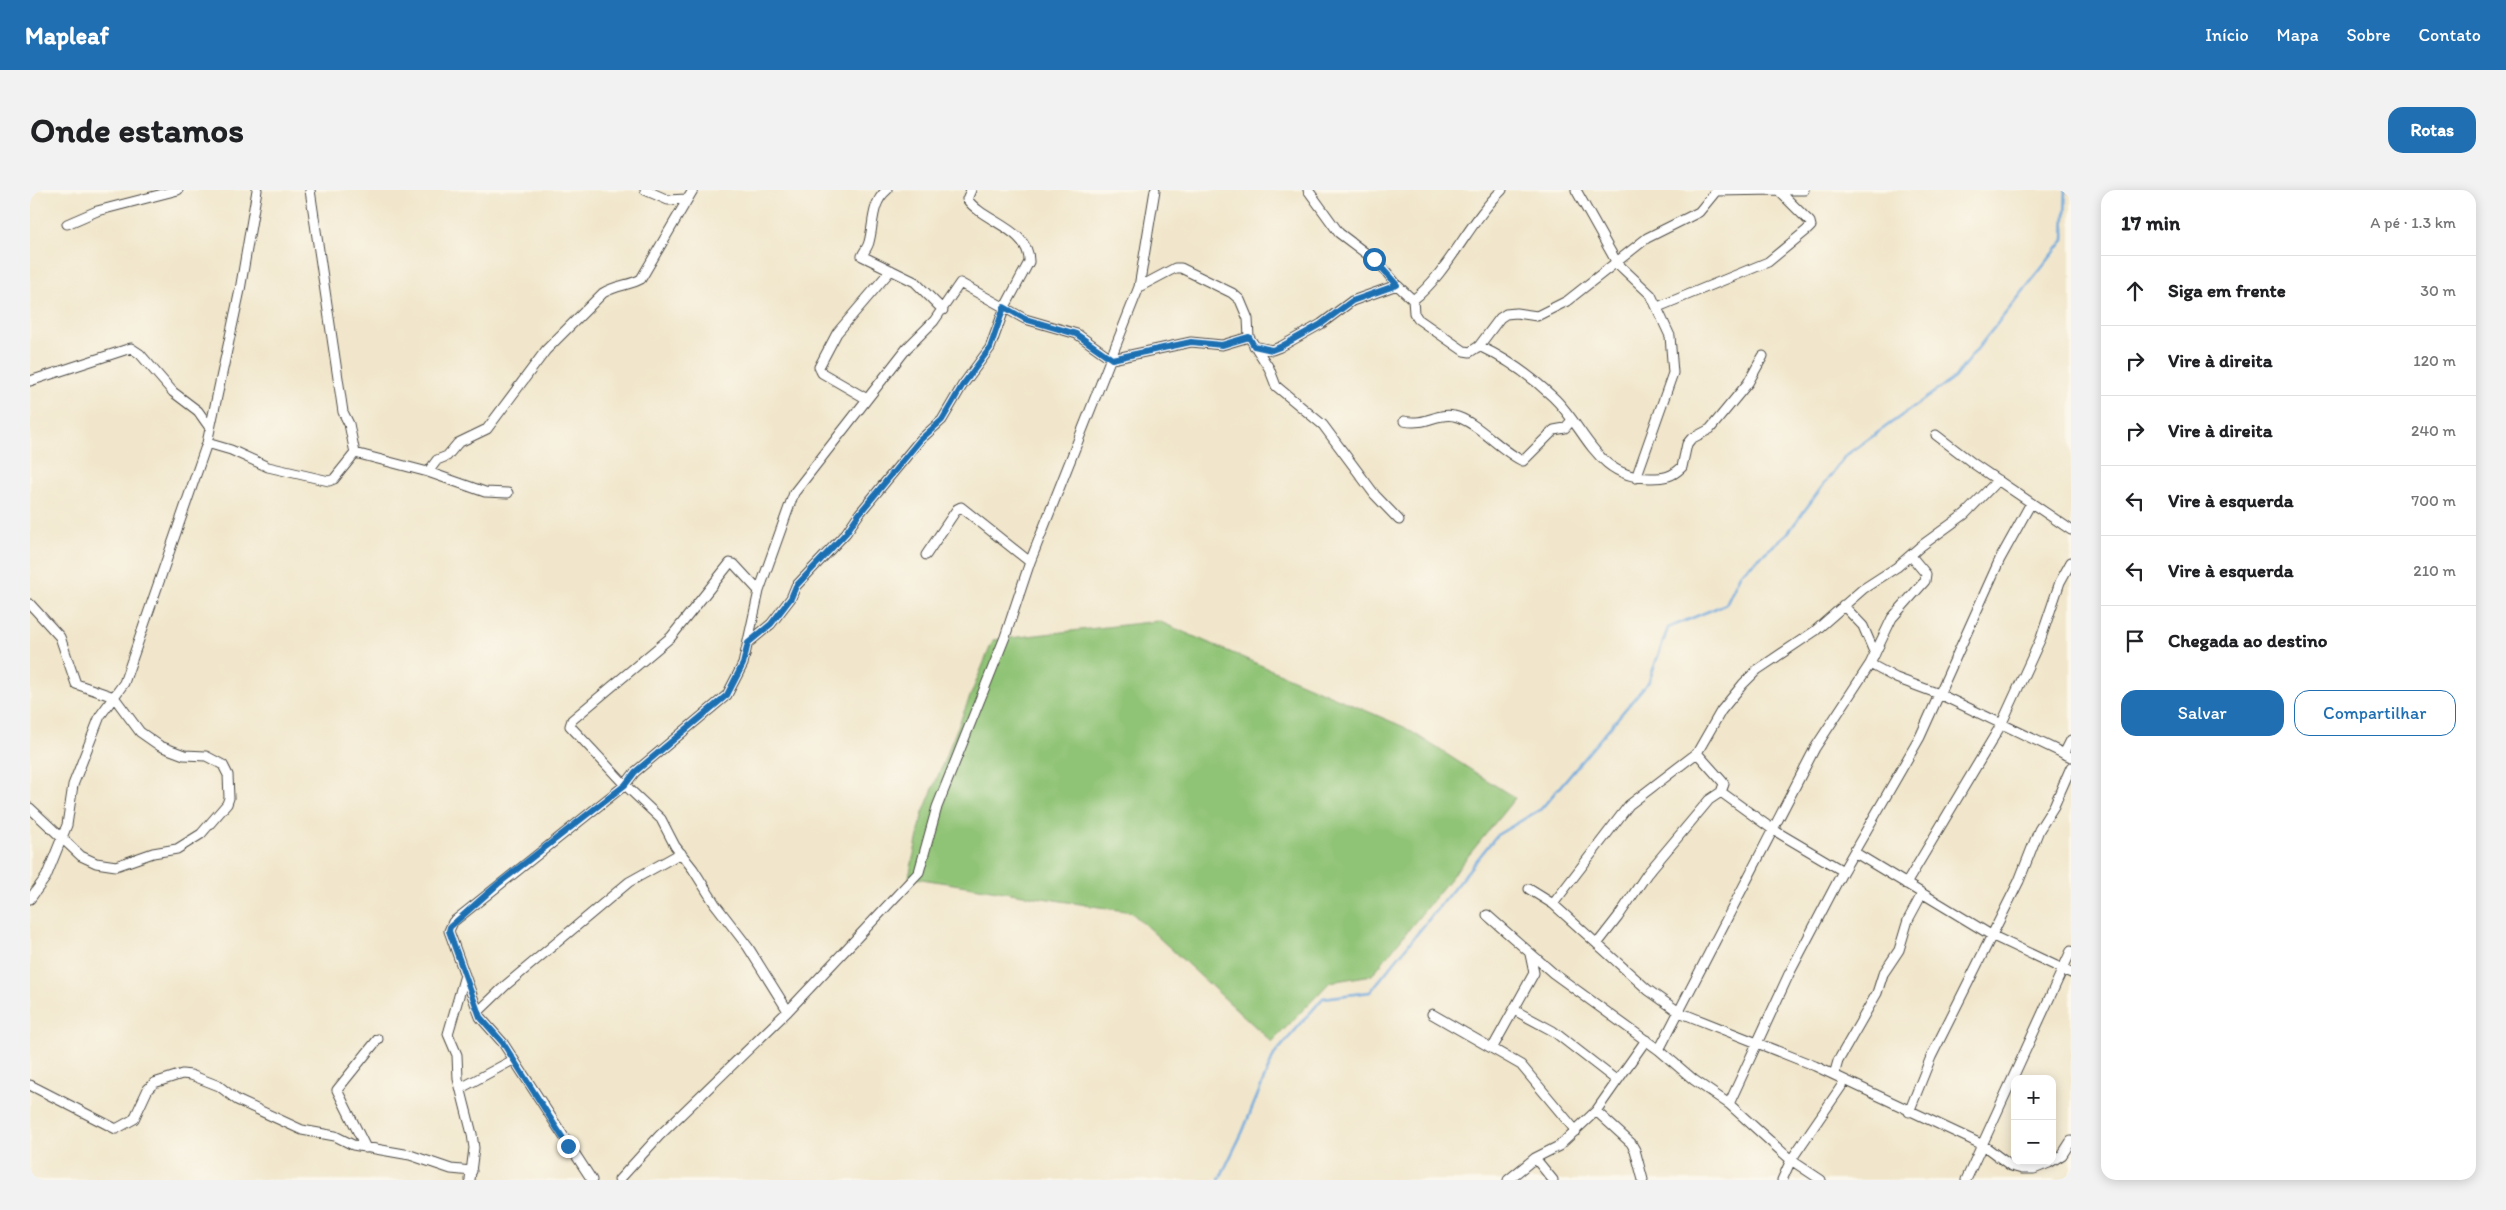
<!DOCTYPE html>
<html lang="pt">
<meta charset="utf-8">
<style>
:root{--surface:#fff;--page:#f2f2f2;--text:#202124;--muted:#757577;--line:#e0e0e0;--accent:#1f6fb2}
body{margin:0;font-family:Itim,sans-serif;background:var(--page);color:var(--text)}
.controls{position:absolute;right:15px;bottom:15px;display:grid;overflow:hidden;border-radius:10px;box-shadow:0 2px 12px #0003}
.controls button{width:45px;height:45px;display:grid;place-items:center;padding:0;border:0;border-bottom:1px solid var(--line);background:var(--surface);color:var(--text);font:25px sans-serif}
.stop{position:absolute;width:15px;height:15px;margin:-11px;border:4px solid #1f6fb2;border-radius:50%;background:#fff}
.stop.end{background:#1f6fb2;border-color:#fff;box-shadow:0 1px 5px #0008}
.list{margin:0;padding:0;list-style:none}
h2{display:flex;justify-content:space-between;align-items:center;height:65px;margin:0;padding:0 20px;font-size:21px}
h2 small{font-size:16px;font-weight:400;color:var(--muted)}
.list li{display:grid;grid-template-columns:32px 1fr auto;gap:15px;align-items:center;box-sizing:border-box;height:70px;padding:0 20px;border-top:1px solid var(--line)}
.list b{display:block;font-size:19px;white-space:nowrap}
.list em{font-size:16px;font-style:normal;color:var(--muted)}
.actions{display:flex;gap:10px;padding:15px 20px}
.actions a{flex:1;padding:11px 0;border:1px solid var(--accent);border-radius:15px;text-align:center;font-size:18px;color:var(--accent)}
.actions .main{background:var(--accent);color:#fff}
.icon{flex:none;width:28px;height:28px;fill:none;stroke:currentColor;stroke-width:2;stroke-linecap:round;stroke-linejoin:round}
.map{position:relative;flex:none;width:2041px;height:990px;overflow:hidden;border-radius:15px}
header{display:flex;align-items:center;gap:30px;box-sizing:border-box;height:70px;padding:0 25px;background:var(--accent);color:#fff}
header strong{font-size:24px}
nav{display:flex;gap:28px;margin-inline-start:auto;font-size:18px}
.intro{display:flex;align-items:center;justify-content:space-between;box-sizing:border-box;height:120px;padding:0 30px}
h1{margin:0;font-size:35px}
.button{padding:12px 22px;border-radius:15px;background:var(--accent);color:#fff;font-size:18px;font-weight:700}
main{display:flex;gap:30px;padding:0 30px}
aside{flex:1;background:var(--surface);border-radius:15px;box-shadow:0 2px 12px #0003}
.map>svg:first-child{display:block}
</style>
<header>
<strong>Mapleaf</strong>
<nav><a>Início</a><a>Mapa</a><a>Sobre</a><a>Contato</a></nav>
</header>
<div class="intro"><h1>Onde estamos</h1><a class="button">Rotas</a></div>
<main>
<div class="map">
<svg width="2041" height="990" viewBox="0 0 2041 990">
<rect width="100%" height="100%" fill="#fbf7ec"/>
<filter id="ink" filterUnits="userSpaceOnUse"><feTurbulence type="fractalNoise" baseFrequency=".02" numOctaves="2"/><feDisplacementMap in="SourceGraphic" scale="10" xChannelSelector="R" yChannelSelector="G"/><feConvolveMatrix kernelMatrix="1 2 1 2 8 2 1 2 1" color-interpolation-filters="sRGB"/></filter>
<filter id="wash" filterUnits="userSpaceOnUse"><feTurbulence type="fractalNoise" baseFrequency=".0096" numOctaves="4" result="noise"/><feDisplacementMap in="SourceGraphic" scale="20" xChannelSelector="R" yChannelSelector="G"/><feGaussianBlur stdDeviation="1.12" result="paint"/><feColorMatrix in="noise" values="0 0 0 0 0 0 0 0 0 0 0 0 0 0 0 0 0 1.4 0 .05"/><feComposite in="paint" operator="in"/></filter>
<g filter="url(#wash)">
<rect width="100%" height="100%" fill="#f1e6cb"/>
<path fill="#8fc374" stroke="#5d7750" d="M1128,431L1374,537L1485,608L1342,785L1300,792L1242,852L1101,722L879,687L893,623L963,450Z"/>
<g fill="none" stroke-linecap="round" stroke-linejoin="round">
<path stroke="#6da9de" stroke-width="2.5" d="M1189,990L1212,943L1244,865L1293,808L1340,802L1467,645L1511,619L1619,491L1638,438L1696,414L1711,383L1757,344L1815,266L1924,188L2034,50L2036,0"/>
</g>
</g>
<g filter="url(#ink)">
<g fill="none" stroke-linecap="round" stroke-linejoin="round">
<defs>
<path id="street" d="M615,0L638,10L656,9
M857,0C841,13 844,34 839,52C838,57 834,61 832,66L885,92L913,120
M1278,0L1309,43L1350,74L1367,95L1383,110L1384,123L1388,129L1434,161L1440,162L1449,156L1470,128L1476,124L1486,123L1507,126L1537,111L1617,48L1669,22L1687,0
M1546,0L1587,73L1621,105L1640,146L1643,183L1606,288
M1748,0H1774
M1686,1L1747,0
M37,34L67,21L148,0
M1109,97L1145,78H1151L1202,103L1210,110L1218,129L1219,147L1239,178L1246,196L1293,235L1345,305L1369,330
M1383,110C1418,83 1438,33 1472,0
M1628,117L1738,72L1777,40L1781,36L1780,32L1748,0
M1224,156L1242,160L1250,157L1291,134L1322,111L1367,95
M1449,156C1477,169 1500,185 1523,207C1557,239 1565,288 1621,288C1634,288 1642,287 1652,277L1657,254L1661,249L1680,239L1718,193L1733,166
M0,191L101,158L110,164L143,202L168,221L180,238
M837,209L792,183L789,177L807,143L861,80
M1374,231C1396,236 1407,222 1424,226C1445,230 1472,262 1493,271L1524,240L1535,238L1542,230
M1906,245L1944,274L2041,340
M177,253L201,260L238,277L299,291L304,289L325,263L319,234L313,222L280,0
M325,263L398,282L455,302L478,303
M398,282L407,270L417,266L428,253L457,239L516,160L573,103C586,95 601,95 611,89L663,0
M896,365L927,319L931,317L1000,372
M729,401L704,374L700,373L641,447L542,530L540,536L595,595L631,629L645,656L663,679L685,714L718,757L758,821
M0,414L30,447L46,494L84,507L110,542L130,556L154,565L176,566L193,575L198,585L199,608L197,614L171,644L147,659L123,663L86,676L66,673L51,666L0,618
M1813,415L1833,436L1845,464
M718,453L741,434L761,408L766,396L816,343L829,324L890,250L912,230L932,196L960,158L975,117L999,72C1000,39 953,32 937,9L941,0
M1840,474L1866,488L1909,504L2041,567
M2034,564L2041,550
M1691,602L1742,639L1813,681
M1824,662L1961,745L2041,783
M1876,694L1971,535L2011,448L2030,392L2041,372
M1499,699L1523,714L1618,800L1649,822L1785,876L1953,955L1981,976L1992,979H2004L2019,973L2032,965L2041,951
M0,709L16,687L37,635L43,595L70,526L94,493L177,253L210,100L227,0
M1523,714L1599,615L1667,563L1691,521L1713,494L1727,480L1785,441L1833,399L1867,377L1891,356L1935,324L1968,290
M1457,725L1523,783L1629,860L1664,890L1699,914L1761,970L1791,990
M1567,754L1588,727L1617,684L1679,610L1691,602L1694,594L1692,591L1667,563
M435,785L418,844L427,865L428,889L442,944L444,958L440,990
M1484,820L1523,841L1586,890
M448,822L476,795L599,692L651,663
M1402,824L1491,875L1546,941
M1463,857L1504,783L1500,764
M1629,860L1785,558L1840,474L1862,428L1895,391L1896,384L1881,366
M1804,885L1808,871L1847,803L1853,784L1869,760L1878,730L1892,704
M0,895L86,939L104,929L118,899L124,893L152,884L161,885L189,896L207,910L272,940L305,946L323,955L380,965L421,979L442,981
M431,898L483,870
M1699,914L1759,784L1813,681L1890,547L1970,369L2001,313
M1566,921L1601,953L1605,960L1613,990
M1879,922L1901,867L1989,691L2009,640L2024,616L2041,577
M336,958L307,900L348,849
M1505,968L1523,990
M562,990L473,853L450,827L419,741L423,732L595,595L605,582L697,505L713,474L729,401L764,303L877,158L904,131L930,93L995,129L1047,144L1082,169L1161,152L1192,155L1219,147
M589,990L629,946L758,821L889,682L907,617L975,447L1000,372L1109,97L1125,0
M1478,990L1505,968L1529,956L1566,921L1616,850
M1752,990L1761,970L1815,891
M1936,990L2041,761"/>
</defs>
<use href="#street" stroke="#494743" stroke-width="11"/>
<use href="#street" stroke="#fff" stroke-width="9"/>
</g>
</g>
<g fill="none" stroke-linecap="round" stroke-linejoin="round" filter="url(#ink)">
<path stroke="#1f6fb2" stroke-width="6" d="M538,956L473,853L450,827L419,741L420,737L468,694L595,595L605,582L697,505L713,474L718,453L741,434L761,408L766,396L816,343L829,324L890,250L912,230L932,196L960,158L974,117L995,129L1046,144L1082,169L1161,152L1192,155L1219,147L1224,156L1242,160L1250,157L1291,134L1322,111L1367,95L1344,69"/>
</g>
</svg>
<div class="controls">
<button>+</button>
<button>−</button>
</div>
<div class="stop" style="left:1344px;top:69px"></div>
<div class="stop end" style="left:538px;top:956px"></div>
</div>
<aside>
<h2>17 min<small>A pé · 1.3 km</small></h2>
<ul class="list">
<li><svg class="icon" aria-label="ahead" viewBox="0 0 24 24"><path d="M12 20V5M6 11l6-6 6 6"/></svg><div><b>Siga em frente</b></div><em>30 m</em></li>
<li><svg class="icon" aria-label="right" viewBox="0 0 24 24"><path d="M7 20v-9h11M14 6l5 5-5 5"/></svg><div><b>Vire à direita</b></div><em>120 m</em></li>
<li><svg class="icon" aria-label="right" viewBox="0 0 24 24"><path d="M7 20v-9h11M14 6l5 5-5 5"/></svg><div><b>Vire à direita</b></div><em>240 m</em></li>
<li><svg class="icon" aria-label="left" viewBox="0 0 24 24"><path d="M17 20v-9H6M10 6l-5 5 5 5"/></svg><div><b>Vire à esquerda</b></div><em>700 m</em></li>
<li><svg class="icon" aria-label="left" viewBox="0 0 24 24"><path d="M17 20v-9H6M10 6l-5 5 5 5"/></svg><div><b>Vire à esquerda</b></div><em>210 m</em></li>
<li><svg class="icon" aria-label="arrive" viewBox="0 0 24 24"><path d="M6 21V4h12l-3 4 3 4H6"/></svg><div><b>Chegada ao destino</b></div></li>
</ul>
<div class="actions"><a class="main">Salvar</a><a>Compartilhar</a></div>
</aside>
</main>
